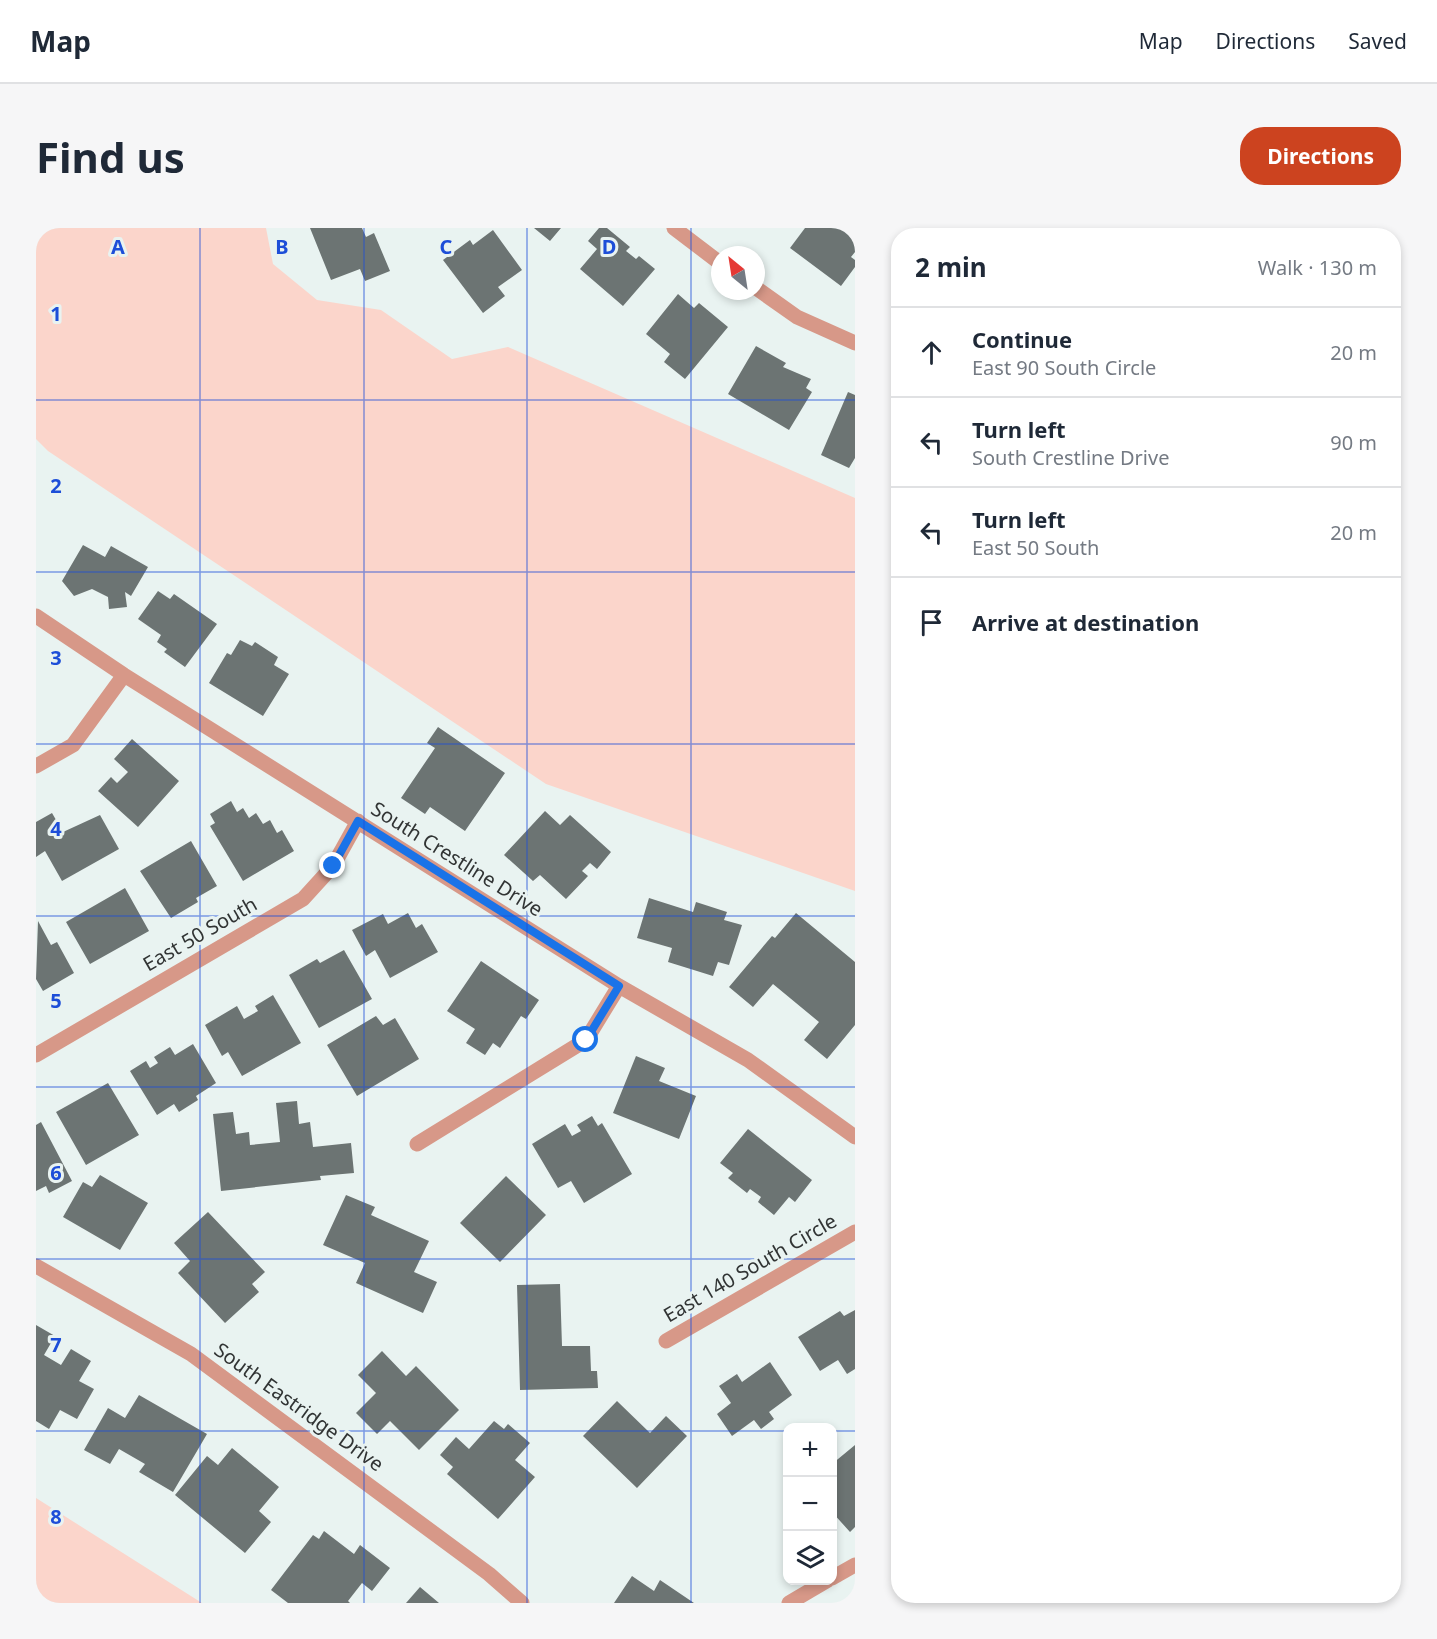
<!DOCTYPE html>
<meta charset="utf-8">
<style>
:root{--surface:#fff;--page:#f6f6f7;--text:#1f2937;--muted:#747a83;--line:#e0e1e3;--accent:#cc431f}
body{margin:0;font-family:"Noto Sans",sans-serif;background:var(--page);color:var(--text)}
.controls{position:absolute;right:18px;bottom:18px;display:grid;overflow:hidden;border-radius:12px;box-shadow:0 3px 9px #0003}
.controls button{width:54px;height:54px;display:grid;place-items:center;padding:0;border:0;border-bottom:2px solid var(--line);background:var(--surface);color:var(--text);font:30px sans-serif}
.compass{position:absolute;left:675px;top:18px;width:54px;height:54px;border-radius:50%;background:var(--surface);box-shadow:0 3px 9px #0003;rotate:330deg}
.stop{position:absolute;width:18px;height:18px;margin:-14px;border:4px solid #1a73e8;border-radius:50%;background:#fff}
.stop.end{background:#1a73e8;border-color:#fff;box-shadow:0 2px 6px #0008}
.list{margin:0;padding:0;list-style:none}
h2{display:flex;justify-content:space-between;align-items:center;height:78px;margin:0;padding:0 24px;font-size:26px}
h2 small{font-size:20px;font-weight:400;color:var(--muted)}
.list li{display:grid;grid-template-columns:39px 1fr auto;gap:18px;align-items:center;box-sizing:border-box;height:90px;padding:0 24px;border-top:2px solid var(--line)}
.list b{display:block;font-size:22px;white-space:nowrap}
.list p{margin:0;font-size:20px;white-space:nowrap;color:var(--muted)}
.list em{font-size:20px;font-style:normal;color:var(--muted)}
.icon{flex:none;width:33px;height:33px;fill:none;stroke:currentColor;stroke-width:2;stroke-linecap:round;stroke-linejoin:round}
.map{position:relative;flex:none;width:819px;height:1375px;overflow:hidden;border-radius:24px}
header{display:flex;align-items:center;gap:36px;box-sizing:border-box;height:84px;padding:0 30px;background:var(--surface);border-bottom:2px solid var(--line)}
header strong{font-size:28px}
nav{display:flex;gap:33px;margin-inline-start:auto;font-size:21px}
.intro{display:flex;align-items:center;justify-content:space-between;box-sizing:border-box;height:144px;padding:0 36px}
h1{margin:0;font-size:42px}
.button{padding:15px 27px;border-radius:24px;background:var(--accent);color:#fff;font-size:21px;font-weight:700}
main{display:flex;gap:36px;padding:0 36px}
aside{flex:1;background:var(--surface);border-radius:24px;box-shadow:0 3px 9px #0003}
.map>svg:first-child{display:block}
</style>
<header>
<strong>Map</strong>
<nav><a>Map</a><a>Directions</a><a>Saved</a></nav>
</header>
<div class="intro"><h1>Find us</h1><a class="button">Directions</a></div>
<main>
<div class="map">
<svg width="819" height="1375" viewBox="0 0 819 1375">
<rect width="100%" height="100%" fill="#e9f3f1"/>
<path fill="#fbd5cb" d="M0,0H230L237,36L281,72L345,82L416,131L472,119L819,270V663L510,556L12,223L0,211Z
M0,1270L166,1375H0Z"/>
<path fill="#6c7473" d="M274,0H326L330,9L338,5L354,43L329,53L324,41L295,52Z
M498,0H525L514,13Z
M563,0H571L594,19L590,23L600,31L603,28L619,41L587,78L544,41L561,21L552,13Z
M769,0H819V24L815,29L819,32V39L805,58L754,20Z
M457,2L486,42L462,59L469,68L447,85L407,32L434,12L437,17Z
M642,66L658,80L663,75L692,99L649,151L628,134L634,126L610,106Z
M720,118L750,135L747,139L775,151L770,160L776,164L753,202L692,166Z
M812,164L819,167V230L813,240L785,227Z
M47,317L69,329L75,318L112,339L95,368L89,364L91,379L73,381L72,369L56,361L38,368L26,353Z
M122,363L134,371L138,366L181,396L149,439L128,424L131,421L121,414L125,407L102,391Z
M204,412L216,418L219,414L242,429L238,437L253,446L227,488L173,455L191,425L195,427Z
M402,499L469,545L429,603L394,579L389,586L365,570L399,520L391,515Z
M96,511L143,553L102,599L62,563L75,549L81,555L92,544L78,531Z
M195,573L201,584L207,580L213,590L220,585L227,596L234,592L241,605L246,602L258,623L207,653L174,598L179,595L174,586Z
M509,583L524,597L534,587L575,624L561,641L554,635L546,643L552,648L530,671L504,647L497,653L468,627Z
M16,585L27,604L64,587L83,621L26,653L9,623L0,629V594Z
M155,613L181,658L160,670L162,674L135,690L104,643Z
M89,660L113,703L54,736L30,694Z
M613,670L657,684L660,674L691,684L688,692L706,697L693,737L682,734L677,748L632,734L636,720L601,710Z
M372,685L380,700L386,696L402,724L354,750L339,722L330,728L316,702L347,686L352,696Z
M760,685L819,734V797L791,831L768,812L783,794L737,756L717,779L693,759L736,708L739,710Z
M2,693L15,717L21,714L38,745L7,763L0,751Z
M308,722L336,771L283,800L253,747L281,731L284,735Z
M445,733L503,772L490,791L485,788L464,820L457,815L449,827L430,815L439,801L411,783Z
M237,767L265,815L206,848L192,824L186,828L169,797L201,778L208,791L222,783L219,778Z
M340,788L347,797L359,790L383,831L321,868L291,817Z
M157,816L180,855L160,868L162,872L143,884L138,876L121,887L94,843L110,833L114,840L122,835L118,829L134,819L139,827Z
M600,828L629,840L623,853L660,868L643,911L577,885Z
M72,855L103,907L50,937L20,884Z
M261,873L263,896L274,894L277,919L315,915L318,945L284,948L285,952L185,963L177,886L197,884L200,906L213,904L214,917L244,914L240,875Z
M556,888L562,898L566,895L596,946L548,975L535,953L522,960L496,916L529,896L536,908L545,903L541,897Z
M5,894L36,953L13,965L10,958L0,963V897Z
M712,901L776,952L759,974L753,969L738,987L722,974L725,969L714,961L711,965L692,950L697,945L684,935Z
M64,947L112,975L84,1022L27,989L47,954L56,959Z
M470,948L510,987L464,1034L424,995Z
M310,967L339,979L335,987L393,1013L378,1044L401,1054L387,1085L320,1055L329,1035L287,1017Z
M172,984L229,1044L216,1056L223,1064L189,1095L142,1045L154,1033L138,1015Z
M524,1056L526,1118H554L555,1143H561L562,1160L484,1162L481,1057Z
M819,1082V1141L811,1146L802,1132L784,1143L762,1109L804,1083L808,1088Z
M0,1097L19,1108L8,1127L25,1137L35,1121L55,1133L43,1153L58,1161L41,1191L24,1182L13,1201L0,1193Z
M346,1123L370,1148L380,1138L423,1182L383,1222L354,1193L341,1206L320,1185L340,1165L322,1147Z
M734,1134L756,1167L733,1184L738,1191L725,1201L718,1192L696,1208L681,1186L695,1175L683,1158L701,1146L706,1154Z
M103,1167L171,1206L137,1264L103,1244L109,1236L83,1221L74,1236L48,1222L72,1180L89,1190Z
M581,1173L614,1205L630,1188L651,1208L601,1260L547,1208Z
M458,1193L468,1201L472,1196L494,1215L479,1232L499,1249L462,1291L411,1246L417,1239L404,1227L420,1209L433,1221Z
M819,1217V1299L814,1304L796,1284L799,1257L796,1236Z
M196,1220L243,1259L223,1283L235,1294L209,1325L139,1267L171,1228L182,1237Z
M288,1303L318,1326L324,1317L354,1340L336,1363L326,1355L312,1373L314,1375H252L235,1362L277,1307L283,1311Z
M596,1348L618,1363L624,1352L658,1375H578Z
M384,1359L403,1375H370Z"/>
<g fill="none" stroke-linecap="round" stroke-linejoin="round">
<path stroke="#d79888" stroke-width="15" d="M638,0L684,35
M720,60L761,89L819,115
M0,388L88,447L583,758L712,832L819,909
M0,538L37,517L88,447
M0,827L267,671L297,638L322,593
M381,916L550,812L583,758
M0,1038L155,1126L453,1346L486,1375
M630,1113L819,1004
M796,1350L819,1337
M753,1375L792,1352"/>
</g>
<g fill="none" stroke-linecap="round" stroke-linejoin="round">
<path stroke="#1a73e8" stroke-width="8" d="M297,638L322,593L583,758L550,812"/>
</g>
<path fill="none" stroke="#1d4ed8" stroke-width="1.5" stroke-opacity="0.55" d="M164,0V1375M328,0V1375M491,0V1375M655,0V1375M0,172H819M0,344H819M0,516H819M0,688H819M0,859H819M0,1031H819M0,1203H752M796,1203H819"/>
<g text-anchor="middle" stroke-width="6" stroke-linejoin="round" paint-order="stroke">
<g font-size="20" fill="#313434" stroke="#e9f3f1">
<text transform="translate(421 631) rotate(32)" y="7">South Crestline Drive</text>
<text transform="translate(164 706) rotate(-30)" y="7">East 50 South</text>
<text transform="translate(714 1040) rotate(-30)" y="7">East 140 South Circle</text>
<text transform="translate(263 1179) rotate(36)" y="7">South Eastridge Drive</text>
</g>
</g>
<g font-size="20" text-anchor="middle" font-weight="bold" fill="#1d4ed8" stroke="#e9f3f1" stroke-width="6" stroke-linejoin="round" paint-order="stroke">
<text x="82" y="26">A</text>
<text x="246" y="26">B</text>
<text x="410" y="26">C</text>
<text x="573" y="26">D</text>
<text x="20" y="93">1</text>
<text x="20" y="265">2</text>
<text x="20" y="437">3</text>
<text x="20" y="608">4</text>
<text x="20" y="780">5</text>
<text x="20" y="952">6</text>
<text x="20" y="1124">7</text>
<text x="20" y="1296">8</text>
</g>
</svg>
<div class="controls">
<button>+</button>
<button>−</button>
<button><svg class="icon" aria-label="layers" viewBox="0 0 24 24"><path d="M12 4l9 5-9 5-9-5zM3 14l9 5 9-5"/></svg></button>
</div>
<svg class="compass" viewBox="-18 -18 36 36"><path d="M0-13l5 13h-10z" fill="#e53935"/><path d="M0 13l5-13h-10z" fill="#747a83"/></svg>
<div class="stop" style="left:550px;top:812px"></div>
<div class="stop end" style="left:297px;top:638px"></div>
</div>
<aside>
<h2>2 min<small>Walk · 130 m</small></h2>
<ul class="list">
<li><svg class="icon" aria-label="ahead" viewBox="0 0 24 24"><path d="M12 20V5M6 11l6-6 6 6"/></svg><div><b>Continue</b><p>East 90 South Circle</p></div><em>20 m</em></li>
<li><svg class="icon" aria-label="left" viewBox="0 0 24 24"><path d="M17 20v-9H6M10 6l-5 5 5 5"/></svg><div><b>Turn left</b><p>South Crestline Drive</p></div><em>90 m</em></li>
<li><svg class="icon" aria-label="left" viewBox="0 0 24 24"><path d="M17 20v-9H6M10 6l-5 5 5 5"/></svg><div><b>Turn left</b><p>East 50 South</p></div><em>20 m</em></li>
<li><svg class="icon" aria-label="arrive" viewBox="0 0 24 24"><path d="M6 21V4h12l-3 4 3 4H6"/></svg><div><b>Arrive at destination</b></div></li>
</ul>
</aside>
</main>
